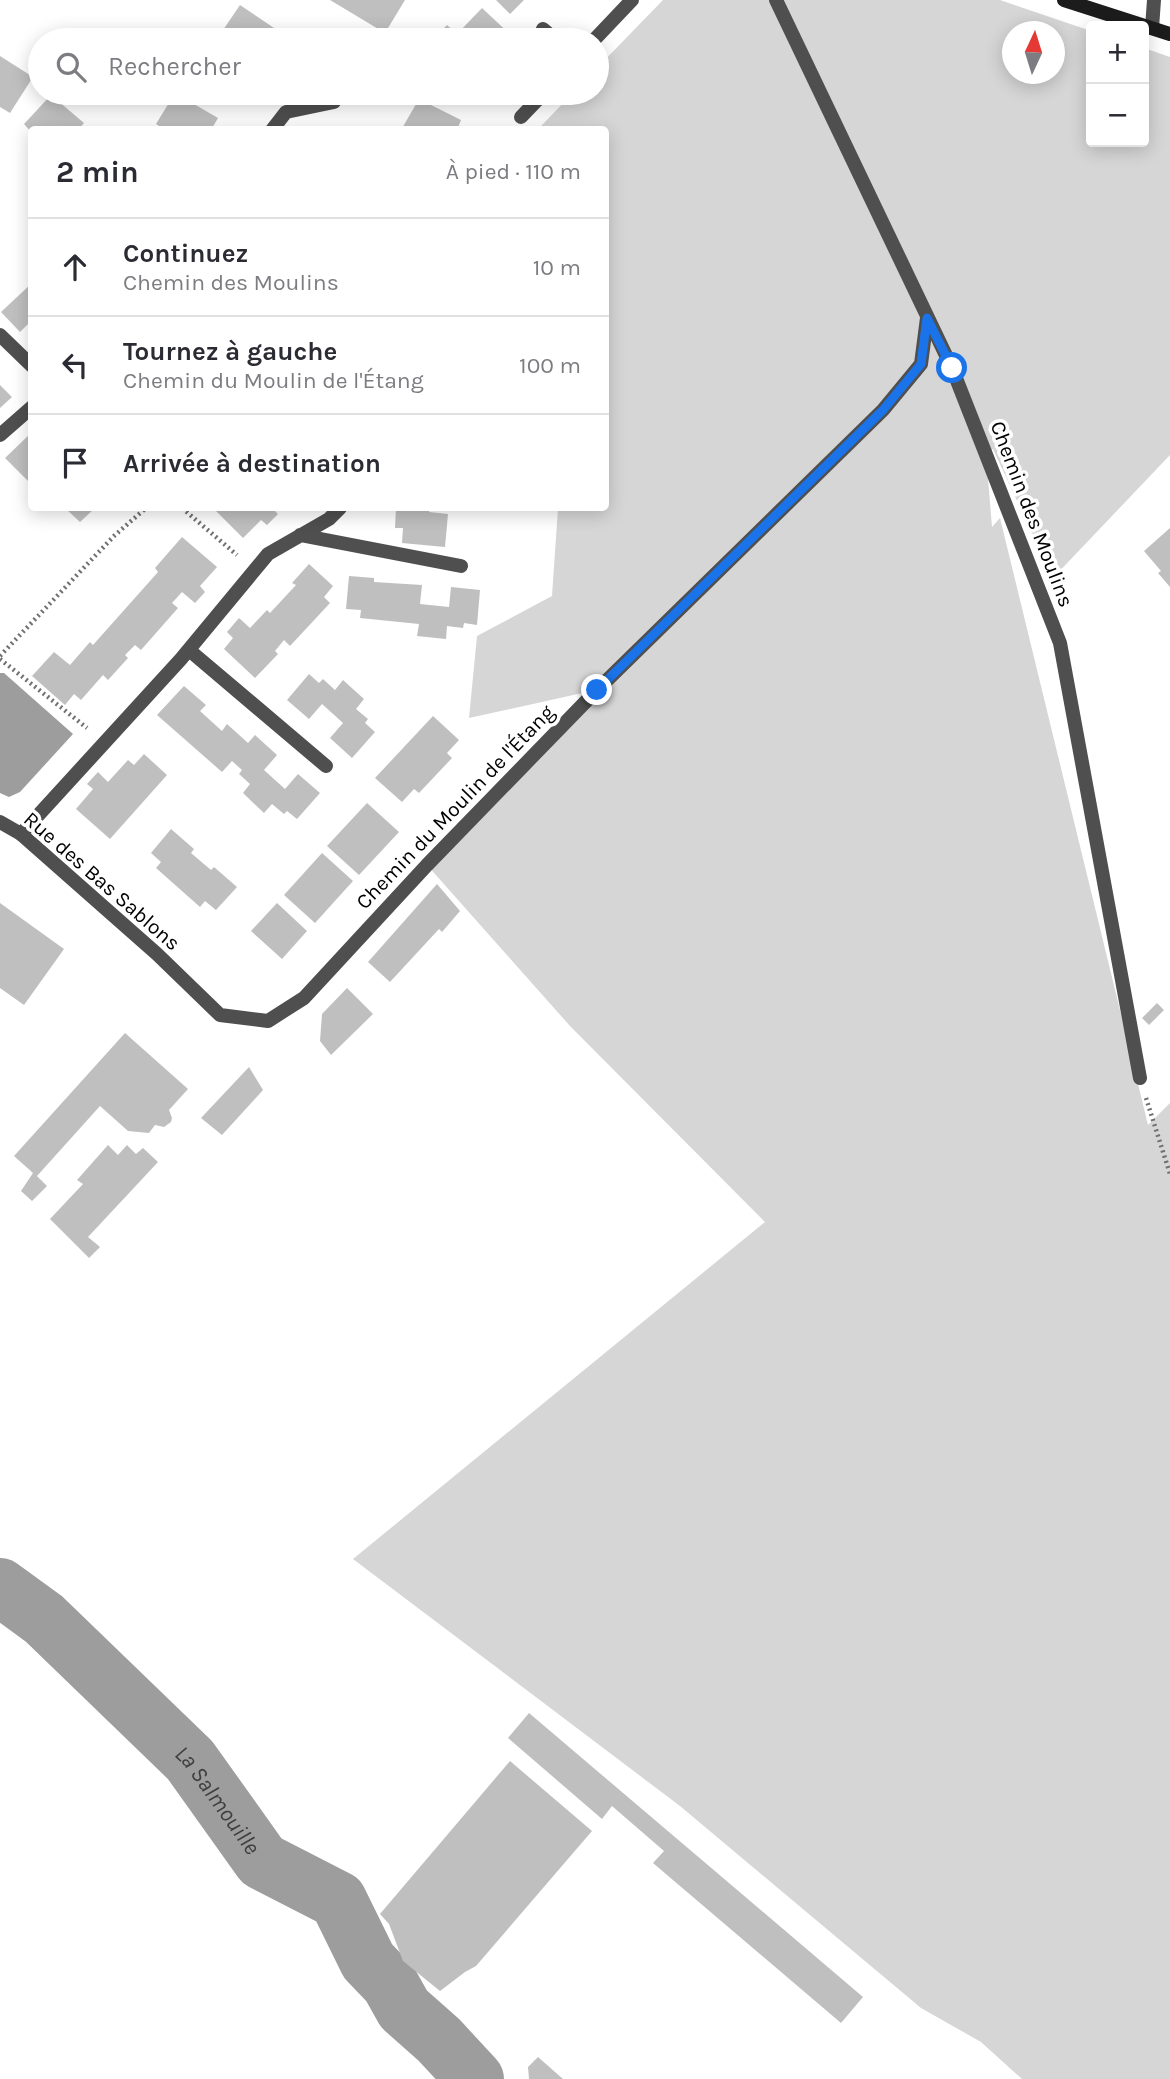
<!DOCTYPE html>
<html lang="fr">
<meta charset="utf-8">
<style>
:root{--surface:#fff;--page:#f2f2f3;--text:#2b2b33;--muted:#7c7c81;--line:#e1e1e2}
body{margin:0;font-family:Karla,sans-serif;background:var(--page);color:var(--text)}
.controls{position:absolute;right:21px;top:21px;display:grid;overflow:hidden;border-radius:7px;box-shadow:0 4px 18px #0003}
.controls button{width:63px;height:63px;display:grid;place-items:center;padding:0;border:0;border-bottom:2px solid var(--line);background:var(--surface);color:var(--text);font:35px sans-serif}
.compass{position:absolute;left:1002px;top:21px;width:63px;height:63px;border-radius:50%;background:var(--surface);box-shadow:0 4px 18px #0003;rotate:4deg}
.stop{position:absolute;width:21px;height:21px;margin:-16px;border:5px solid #1a73e8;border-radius:50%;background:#fff}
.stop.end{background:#1a73e8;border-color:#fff;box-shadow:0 2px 7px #0008}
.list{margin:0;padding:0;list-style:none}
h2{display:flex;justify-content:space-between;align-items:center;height:91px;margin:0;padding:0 28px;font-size:30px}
h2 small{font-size:23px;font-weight:400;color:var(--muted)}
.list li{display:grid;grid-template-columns:46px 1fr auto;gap:21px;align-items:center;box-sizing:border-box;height:98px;padding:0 28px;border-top:2px solid var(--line)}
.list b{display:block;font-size:26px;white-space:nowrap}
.list p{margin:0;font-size:23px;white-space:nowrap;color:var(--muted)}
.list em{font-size:23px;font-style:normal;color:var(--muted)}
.icon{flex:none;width:38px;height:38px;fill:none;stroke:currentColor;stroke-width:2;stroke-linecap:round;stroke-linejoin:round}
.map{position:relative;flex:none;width:1170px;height:2079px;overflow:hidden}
.search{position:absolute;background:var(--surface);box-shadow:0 4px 18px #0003;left:28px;top:28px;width:581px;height:77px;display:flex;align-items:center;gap:18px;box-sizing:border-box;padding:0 24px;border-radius:38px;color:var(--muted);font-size:26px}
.panel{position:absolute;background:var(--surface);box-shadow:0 4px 18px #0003;left:28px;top:126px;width:581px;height:385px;border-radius:7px}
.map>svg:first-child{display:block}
</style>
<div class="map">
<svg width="1170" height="2079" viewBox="0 0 1170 2079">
<rect width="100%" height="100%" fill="#fff"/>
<path fill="#d6d6d6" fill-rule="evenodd" d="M663,0H1000L1091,31V142H1144V48L1170,57V455L1053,578L993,449L986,453L992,527L1000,518L1148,1125L1170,1103V2079H1022L981,2042L921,2008L680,1806L353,1559L765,1222L570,1026L427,865L596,690L469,718L477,636L552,596L558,508H606V130L540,129L542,125L573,93H597V68ZM1012,32H1054V74H1012Z"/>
<path fill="#9d9d9d" d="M0,673H4L73,734L20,792L9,797L0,793Z"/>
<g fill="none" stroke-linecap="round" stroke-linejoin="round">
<path stroke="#9d9d9d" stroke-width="58" id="s1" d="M0,1587L44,1619L190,1760L262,1861L338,1900L368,1961L390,1984L404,2009L439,2040L475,2079"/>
</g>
<path fill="#bfbfbf" d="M330,0H405L385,33Z
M496,0H524L510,14Z
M240,5L280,32L275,40H232L221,33Z
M482,8L514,38L512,40H432L447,25L457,34Z
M0,56L33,77L10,113L0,107Z
M175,93L218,118L211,130H165L156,124Z
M51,95L84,123L78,130H32V133L24,124Z
M419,99L461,120L457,130H401Z
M32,283V323L30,322L20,332L1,312Z
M0,385L12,397L0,408Z
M32,432V485L5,458Z
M65,508H95L80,522Z
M213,508H272L278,514L267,525L261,520L243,538Z
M396,508H430L429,512L448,514L445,547L402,543L403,528H395Z
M1170,528V587L1158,573L1161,571L1144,551Z
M182,537L217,567L200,586L205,592L195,603L182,592L172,603L178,608L141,650L135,645L125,655L128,658L108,680L103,675L81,700L74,694L65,705L32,676L54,652L70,665L90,642L93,645L158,572L155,568Z
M309,564L333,586L324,597L330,603L290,646L284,640L275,651L278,654L255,678L224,649L233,638L227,632L239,618L250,628L267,610L270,613L296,585L292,583Z
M349,576L374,578V582L422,585L420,604L449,607L451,587L480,590L477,625L464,623L463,628L447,626L446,639L417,636L419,624L360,618L361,610L346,609Z
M309,674L319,683L323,679L335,690L343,680L364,699L356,709L368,719L365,723L375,732L352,758L330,738L343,723L332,713L322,704L309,719L287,700Z
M184,686L206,705L200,711L222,731L227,724L248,743L255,735L277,755L264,770L285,789L298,774L320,793L297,819L287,811L284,814L272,804L264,813L243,793L250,784L239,774L242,770L232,761L222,772L157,715Z
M433,716L459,740L447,753L452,758L419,793L414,789L402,802L375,778Z
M144,754L167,775L110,839L76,809L93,789L87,784L98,772L108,782L128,760L134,765Z
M367,803L399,832L359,875L327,846Z
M171,829L194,849L191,853L211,870L214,867L237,887L216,910L205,901L200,907L156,868L161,862L151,853Z
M322,853L353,881L315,923L284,895Z
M437,884L460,911L442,932L439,929L390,982L368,962Z
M0,903L64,949L24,1005L0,988Z
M277,903L307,931L282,959L251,931Z
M347,988L373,1014L331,1055L320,1041L322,1014Z
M1157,1003L1164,1010L1149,1025L1142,1018Z
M125,1033L188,1089L169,1110L172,1118L171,1122L164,1127L155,1125L149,1133L128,1131L100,1106L37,1176L47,1186L32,1201L21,1191L33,1173L14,1156Z
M249,1067L263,1090L222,1135L201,1118Z
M108,1145L118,1155L127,1145L136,1154L143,1148L158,1162L88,1237L100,1247L89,1258L50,1219L83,1184L77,1180Z
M529,1713L863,1997L841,2023L653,1863L664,1851L612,1806L602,1819L508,1738Z
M510,1761L592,1831L476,1966L465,1972L440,1991L403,1961L389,1924L380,1914Z
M538,2057L563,2079H529L528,2067Z"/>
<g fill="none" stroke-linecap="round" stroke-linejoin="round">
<path stroke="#717171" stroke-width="4.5" stroke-dasharray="2 3.5" stroke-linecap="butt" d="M182,508L237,555
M0,656L114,536L146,508
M0,659L87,728
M1146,1098L1170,1174"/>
<path stroke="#4f4f4f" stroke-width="14" d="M1152,28L1154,0
M543,29L556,40
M594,40L632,0
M521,117L544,93
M300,535L461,566
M189,650L326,766
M21,834L181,659L268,554L329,519L340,508"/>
<path stroke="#4f4f4f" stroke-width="14" d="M776,0L952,368L1060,643L1140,1078
M272,130L286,112L334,102
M0,335L32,366
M0,435L32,407
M0,822L21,834L157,954L220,1015L268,1021L304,998L427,865L597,690L883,410L921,364L927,318"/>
<path stroke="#1c1c1c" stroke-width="14" d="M1064,0L1170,34"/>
</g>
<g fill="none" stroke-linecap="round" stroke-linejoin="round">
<path stroke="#1a73e8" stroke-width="9" d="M597,690L883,410L921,364L927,318L952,368"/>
</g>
<g text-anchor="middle" stroke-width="7" stroke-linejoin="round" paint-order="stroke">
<g font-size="21" fill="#000" stroke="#fff">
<text transform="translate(1032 514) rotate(69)" y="7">Chemin des Moulins</text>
<text transform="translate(455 807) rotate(-46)" y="7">Chemin du Moulin de l'Étang</text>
<text transform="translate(102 881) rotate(41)" y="7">Rue des Bas Sablons</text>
</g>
<g font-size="23" font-style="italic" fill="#3e3e3e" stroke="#fff">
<text dy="8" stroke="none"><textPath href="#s1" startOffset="306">La Salmouille</textPath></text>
</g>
</g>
</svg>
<div class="controls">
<button>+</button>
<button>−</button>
</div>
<svg class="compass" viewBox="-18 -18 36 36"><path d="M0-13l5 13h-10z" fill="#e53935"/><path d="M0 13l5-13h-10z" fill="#7c7c81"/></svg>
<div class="stop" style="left:952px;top:368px"></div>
<div class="stop end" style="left:597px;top:690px"></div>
<div class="search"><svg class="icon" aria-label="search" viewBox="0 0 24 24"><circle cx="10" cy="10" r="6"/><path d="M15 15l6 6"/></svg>Rechercher</div>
<section class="panel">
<h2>2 min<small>À pied · 110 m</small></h2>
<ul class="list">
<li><svg class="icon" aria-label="ahead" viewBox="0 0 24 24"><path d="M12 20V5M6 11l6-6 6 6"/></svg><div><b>Continuez</b><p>Chemin des Moulins</p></div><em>10 m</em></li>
<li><svg class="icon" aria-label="left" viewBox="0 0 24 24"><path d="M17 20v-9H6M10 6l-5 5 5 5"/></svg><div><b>Tournez à gauche</b><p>Chemin du Moulin de l'Étang</p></div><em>100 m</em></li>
<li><svg class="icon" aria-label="arrive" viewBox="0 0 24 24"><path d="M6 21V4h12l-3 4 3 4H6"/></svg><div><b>Arrivée à destination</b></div></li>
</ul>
</section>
</div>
